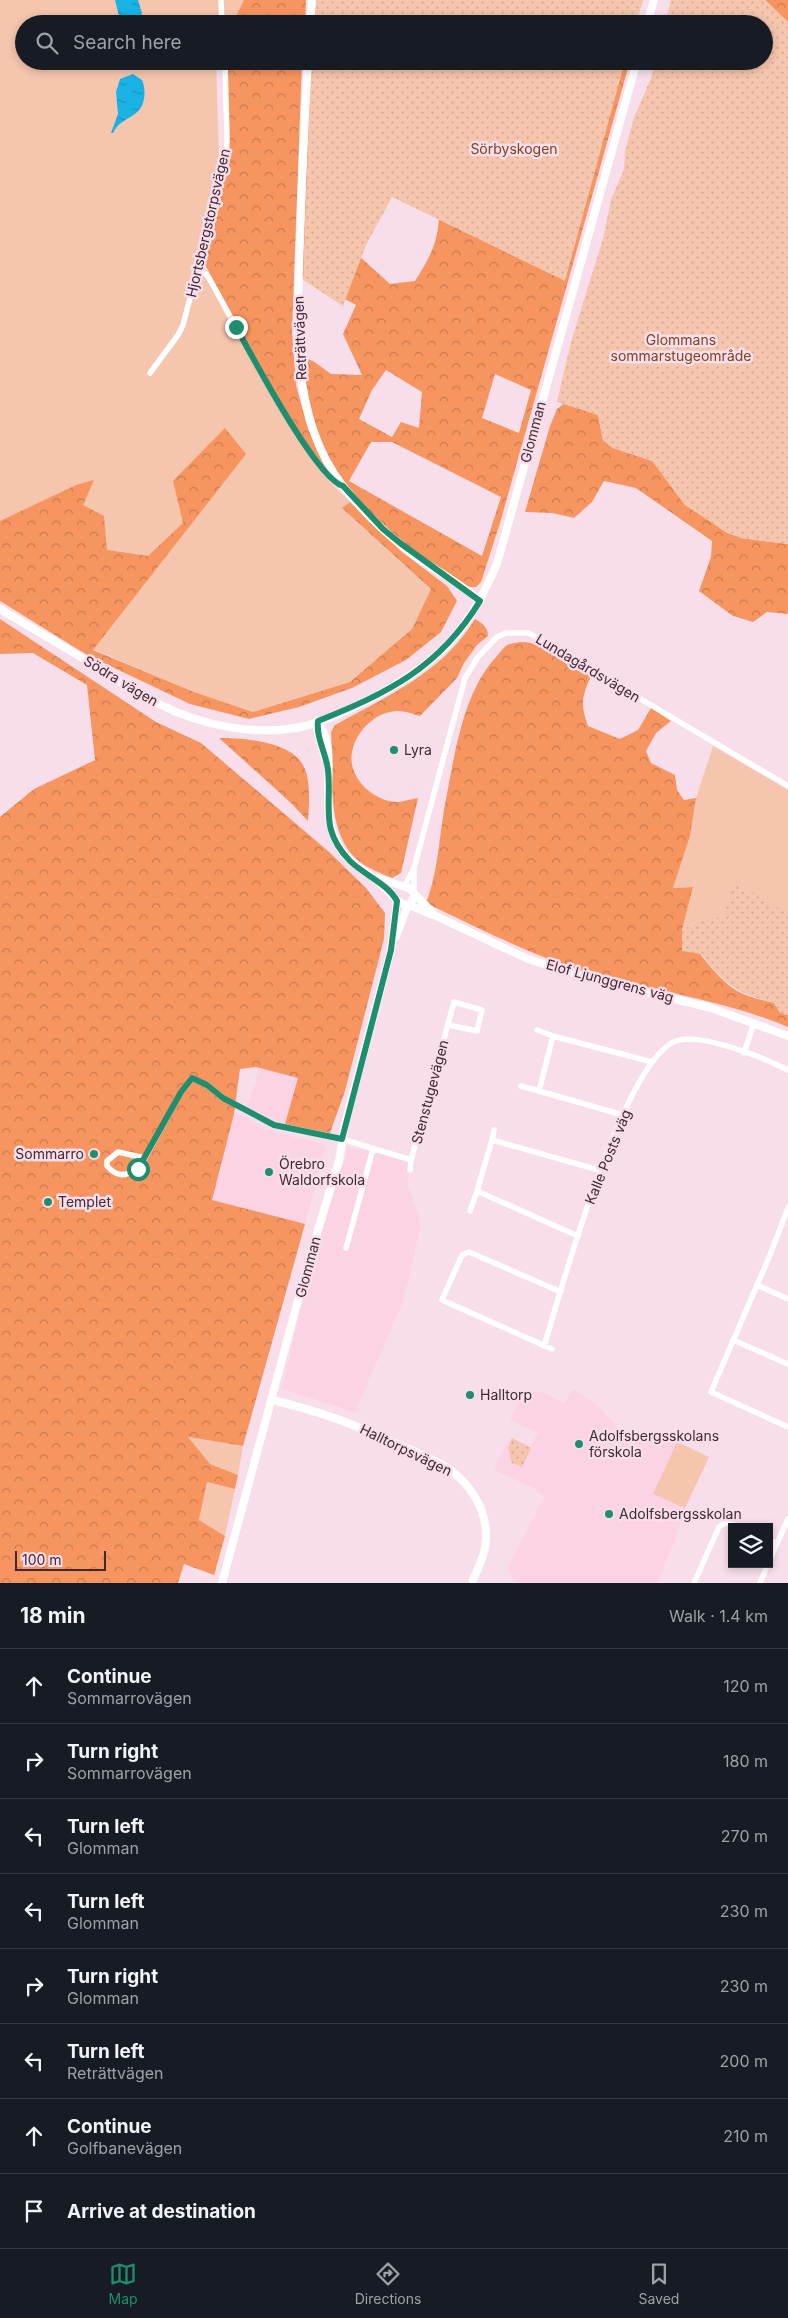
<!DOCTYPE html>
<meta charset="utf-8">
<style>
:root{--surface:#171b24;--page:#242831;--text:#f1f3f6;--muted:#9ea1a6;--line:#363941;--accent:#1f8e6e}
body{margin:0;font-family:Inter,sans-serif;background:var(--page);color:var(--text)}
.controls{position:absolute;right:15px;bottom:15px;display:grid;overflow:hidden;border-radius:0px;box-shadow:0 2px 8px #0003}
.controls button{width:45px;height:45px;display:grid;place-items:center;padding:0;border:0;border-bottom:1px solid var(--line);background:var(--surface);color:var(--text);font:25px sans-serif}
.scale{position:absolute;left:15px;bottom:12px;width:91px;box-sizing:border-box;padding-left:5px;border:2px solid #402834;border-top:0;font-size:14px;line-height:18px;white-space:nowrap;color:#402834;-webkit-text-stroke:4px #f7deea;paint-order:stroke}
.stop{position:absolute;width:15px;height:15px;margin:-11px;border:4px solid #1f8e6e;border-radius:50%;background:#fff}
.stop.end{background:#1f8e6e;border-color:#fff;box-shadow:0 1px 5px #0008}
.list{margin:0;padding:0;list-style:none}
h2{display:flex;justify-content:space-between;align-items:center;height:65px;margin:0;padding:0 20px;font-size:21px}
h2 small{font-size:16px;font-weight:400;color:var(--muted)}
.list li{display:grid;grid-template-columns:32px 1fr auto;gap:15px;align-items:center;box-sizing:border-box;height:75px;padding:0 20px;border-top:1px solid var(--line)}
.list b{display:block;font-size:19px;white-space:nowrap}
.list p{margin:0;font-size:16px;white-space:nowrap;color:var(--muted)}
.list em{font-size:16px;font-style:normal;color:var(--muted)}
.icon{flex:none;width:28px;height:28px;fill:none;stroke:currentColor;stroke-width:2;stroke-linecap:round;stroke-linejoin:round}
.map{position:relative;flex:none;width:788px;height:1583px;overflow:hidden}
.search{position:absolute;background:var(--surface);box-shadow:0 2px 8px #0003;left:15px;right:15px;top:15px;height:55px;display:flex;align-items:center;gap:12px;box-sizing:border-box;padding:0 18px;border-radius:28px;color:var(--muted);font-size:19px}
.sheet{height:665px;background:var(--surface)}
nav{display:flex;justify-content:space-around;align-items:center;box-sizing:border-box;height:70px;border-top:1px solid var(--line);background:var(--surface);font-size:14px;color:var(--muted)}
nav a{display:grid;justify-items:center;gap:2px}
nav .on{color:var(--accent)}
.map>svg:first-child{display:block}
</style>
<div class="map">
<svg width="788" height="1583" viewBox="0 0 788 1583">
<defs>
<pattern id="forest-crowns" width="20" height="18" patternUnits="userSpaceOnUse" patternTransform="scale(1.25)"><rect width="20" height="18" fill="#f79560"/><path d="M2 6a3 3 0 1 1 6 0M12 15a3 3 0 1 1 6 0" fill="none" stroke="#c97a50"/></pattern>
<pattern id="park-dots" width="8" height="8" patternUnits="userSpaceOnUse" patternTransform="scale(1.25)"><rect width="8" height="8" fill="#f5c5ad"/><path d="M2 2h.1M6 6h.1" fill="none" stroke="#d3a995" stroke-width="1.8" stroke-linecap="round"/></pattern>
<pattern id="water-ripples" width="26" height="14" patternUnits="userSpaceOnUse" patternTransform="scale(1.25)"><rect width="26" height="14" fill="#19b3e6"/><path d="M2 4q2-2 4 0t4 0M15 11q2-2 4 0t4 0" fill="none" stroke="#1892bb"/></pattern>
</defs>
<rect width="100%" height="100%" fill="#f7deea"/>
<path fill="#fcd2e5" d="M256,1067L313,1082L320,1131L285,1124L248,1107L258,1073Z
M234,1114L246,1117L262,1129L326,1145L305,1224L212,1200Z
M348,1147L411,1161L407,1184L419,1216L420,1227L409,1278L401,1306L355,1412L282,1389L308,1277Z
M574,1389L595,1404L616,1425L615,1428L629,1435L631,1434L677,1442L709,1457L685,1508L674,1543L657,1583H519L513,1580L508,1568L545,1496L535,1491L536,1489L494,1470L508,1441L512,1438L531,1447L538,1432L510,1420L523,1392H542L564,1403Z"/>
<path fill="#f5c5ad" d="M0,0H244L232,24H24V61H216L219,160L200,261C243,329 276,410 324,475C332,485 342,493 350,502L342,508L431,589L412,629L350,682L253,712L194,692L93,649L0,593Z
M713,746L788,790V914L701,920L682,930L693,887L673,888L690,836L696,798Z
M187,1437L243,1446L238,1475L210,1464Z
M677,1442L709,1457L685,1508L653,1494Z
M207,1482L235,1489L225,1536L199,1520Z"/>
<path fill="url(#forest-crowns)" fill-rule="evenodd" d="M244,0H306L305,24H232Z
M765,0H788V22Z
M227,61H302L292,332L296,385L308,429L334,479L327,472L289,419L203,261L221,193L229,150Z
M311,61H630L500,523L481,582L476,587C462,589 445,572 433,564C407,546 356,507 340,480C317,442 308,401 302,357L313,361L331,374L362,375L343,334L356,305L302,276ZM397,162L440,204C438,241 435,249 415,281L390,284L358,255ZM386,370L422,392L419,428L401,422L392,437L359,419L372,390ZM495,374L531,390L519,433L482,418ZM371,442H392L501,497L482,556L349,481Z
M565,403L598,415L603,440L613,448L653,461L685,505L741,538L788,544V614L767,612L753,622L733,616L699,591L711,557L712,541L636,488L604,481L592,502L574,518L552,513L525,512L550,426L557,409Z
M225,428L246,454L93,650L194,692L253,712L350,682L412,629L431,589L342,508L350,502L402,552L447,586L457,601L441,632L406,660L352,688L299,707L249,719L190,704L87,655L0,601V521L76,485L94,480L83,505L104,516L107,550L148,556L183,523L173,481Z
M0,619L156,722L201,743L328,851L366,888L385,913L384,939L345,1091L330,1133L285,1124L298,1078L256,1067L240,1069L234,1114L212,1200L305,1224L243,1446L188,1437L210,1464L238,1475L235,1489L207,1482L199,1520L225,1536L214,1575L184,1564L178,1583H0V817L34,789L95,760L87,685L33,653L0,654Z
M475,619C482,623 488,627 488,636L477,645L464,663L457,678L420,716C413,714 405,711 398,711C376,711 356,731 352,752C347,778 375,803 399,802C405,801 412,799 418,798L401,873L392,878C381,873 369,869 360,862C324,834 334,773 331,732L335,725C389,695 442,673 475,619Z
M521,642C547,643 570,660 592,674C582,695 580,704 588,726L620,739L638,730L651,708L671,721L656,733L646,751L651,763L675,775L677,790L684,800L696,798L690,836L673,888L693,887L682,930C698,950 714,976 737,991C748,997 762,1000 774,1003L780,1012L788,1015V1027C725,1000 656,992 590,973C533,956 480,929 426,903C439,870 439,834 446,799C455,753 463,693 496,657C499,654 503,648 506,646C510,643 517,643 521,642Z
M219,738C243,738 293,741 304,767C311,781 309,806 308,821L291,803Z"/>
<path fill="url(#park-dots)" d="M315,0H643L636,24H312Z
M671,0H765L788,22V544L741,538L727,533L685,505L652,461L613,448L603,440L598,415L557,402L571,342L603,239L611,200L624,169L625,151L634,118L651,78L656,61H764V24H665Z
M311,61H625L565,281L392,197L366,245L343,306L303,280Z
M735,882L788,914V1015L780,1013L774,1003C737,993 725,985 701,954L682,951V930L701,920L723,917Z
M512,1438L531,1448L522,1467L512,1463L508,1448Z"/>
<path fill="url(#water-ripples)" d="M115,0H138L142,13L139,24H121Z
M133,74L142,80C146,89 146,106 136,113C127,120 119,121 113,133H111L118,114L116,92L120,79Z"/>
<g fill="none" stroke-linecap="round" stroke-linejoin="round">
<path stroke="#fff" stroke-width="5.5" d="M221,0L222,24
M198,270L206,274L210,280C230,315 312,476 343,486
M150,373L178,335L183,325L226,160L227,138L225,61
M414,868V893
M404,887L414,868L465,678L478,657L497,637L506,633H529L788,786
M537,1030L553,1036
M744,1053L754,1023
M521,1086L539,1091
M623,1115L539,1091L553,1036L652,1062
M492,1140L494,1130
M145,1158C135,1172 122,1183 107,1166V1161L118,1152L145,1158L181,1092L192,1078L207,1085L223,1098L274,1125L342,1139L411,1160L454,1002L482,1010L477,1031L449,1025
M410,1170L411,1160
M788,1208L770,1255L711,1392L788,1427
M470,1211L477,1191
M578,1236L477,1191L492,1140L599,1170
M346,1248L373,1149
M757,1285L788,1299
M733,1340L788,1364
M544,1346C562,1288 623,1061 676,1041C701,1032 764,1058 788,1070
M552,1349L442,1300L462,1255L469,1252L561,1292
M769,1540L777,1543
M769,1561L788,1519
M694,1583L719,1527L726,1522L739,1527
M760,1583L768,1564"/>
<path stroke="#fff" stroke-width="8" d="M310,24L312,0
M647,24L654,0
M308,61C304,121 302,180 300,239C297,327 288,425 351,496C371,520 395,542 421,560C441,573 462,585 480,601
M0,609C30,627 61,645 91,663C113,677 135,693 159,704C202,726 258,737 305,726C326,721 359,705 378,695C441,660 468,631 497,564L637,61
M317,721C344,754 311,811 344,854C354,866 368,873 380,883C389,890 398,906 409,905L415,896
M317,721V730L325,758
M377,878L409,888L433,913
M409,905L436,916L528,959L578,975L711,1008L788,1036
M396,936L408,905
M272,1400C319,1411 354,1424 397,1444C411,1450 426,1456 439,1463C470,1480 491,1512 485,1548C483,1559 477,1570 473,1580
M222,1583L308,1263L339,1161L345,1124L391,950L397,901"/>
</g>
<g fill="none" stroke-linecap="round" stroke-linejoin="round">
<path stroke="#1f8e6e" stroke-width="6" d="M138,1169L181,1092L192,1078L207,1085L223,1098L274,1125L342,1139L391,950L397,901C387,883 364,875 350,861C319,829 332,807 328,770C326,753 316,738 318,721C388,693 439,668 480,601L400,543L383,529L343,486C316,478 252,356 236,327"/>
</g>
<g fill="#1f8e6e" stroke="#f7deea" stroke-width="2">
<circle cx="394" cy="750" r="5"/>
<circle cx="94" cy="1154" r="5"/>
<circle cx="269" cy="1172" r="5"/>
<circle cx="48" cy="1202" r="5"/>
<circle cx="470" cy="1395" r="5"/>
<circle cx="579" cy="1444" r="5"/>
<circle cx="609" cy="1514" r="5"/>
</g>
<g text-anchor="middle" stroke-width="5" stroke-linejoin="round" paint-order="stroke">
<g font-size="14" fill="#81421d" stroke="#f7deea">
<text x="514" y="154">Sörbyskogen</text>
<text x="681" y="345">Glommans<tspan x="681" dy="16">sommarstugeområde</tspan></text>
</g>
<g font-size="14" fill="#402834" stroke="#f7deea">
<text transform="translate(208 223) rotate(-77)" y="5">Hjortsbergstorpsvägen</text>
<text transform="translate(300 338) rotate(-92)" y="5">Reträttvägen</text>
<text transform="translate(533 432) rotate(-75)" y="5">Glomman</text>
<text transform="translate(588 668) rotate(31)" y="5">Lundagårdsvägen</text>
<text transform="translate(121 681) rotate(31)" y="5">Södra vägen</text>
<text transform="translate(610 981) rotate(15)" y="5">Elof Ljunggrens väg</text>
<text transform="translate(430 1092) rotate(-75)" y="5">Stenstugevägen</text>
<text transform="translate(608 1157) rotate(-68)" y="5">Kalle Posts väg</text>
<text transform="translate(308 1267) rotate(-75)" y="5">Glomman</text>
<text transform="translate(406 1450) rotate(26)" y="5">Halltorpsvägen</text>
</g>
<g font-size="14" fill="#402834" stroke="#f7deea" text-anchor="start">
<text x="404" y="755">Lyra</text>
<text x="84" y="1159" text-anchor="end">Sommarro</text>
<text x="279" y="1169">Örebro<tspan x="279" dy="16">Waldorfskola</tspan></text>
<text x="58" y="1207">Templet</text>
<text x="480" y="1400">Halltorp</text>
<text x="589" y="1441">Adolfsbergsskolans<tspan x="589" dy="16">förskola</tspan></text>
<text x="619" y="1519">Adolfsbergsskolan</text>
</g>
</g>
</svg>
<div class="controls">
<button><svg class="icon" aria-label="layers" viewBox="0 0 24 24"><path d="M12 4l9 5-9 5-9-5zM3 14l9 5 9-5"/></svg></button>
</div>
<div class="scale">100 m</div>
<div class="stop" style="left:138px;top:1169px"></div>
<div class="stop end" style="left:236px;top:327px"></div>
<div class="search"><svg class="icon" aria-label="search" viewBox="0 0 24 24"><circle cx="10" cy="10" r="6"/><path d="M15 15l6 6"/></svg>Search here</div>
</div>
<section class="sheet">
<h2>18 min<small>Walk · 1.4 km</small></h2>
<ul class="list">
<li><svg class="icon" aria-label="ahead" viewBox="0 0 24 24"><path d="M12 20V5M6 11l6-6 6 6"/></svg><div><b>Continue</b><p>Sommarrovägen</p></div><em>120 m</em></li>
<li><svg class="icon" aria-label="right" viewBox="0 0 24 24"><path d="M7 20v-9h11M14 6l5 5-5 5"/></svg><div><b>Turn right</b><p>Sommarrovägen</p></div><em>180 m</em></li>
<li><svg class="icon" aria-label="left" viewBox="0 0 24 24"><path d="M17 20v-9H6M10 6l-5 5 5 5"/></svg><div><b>Turn left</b><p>Glomman</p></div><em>270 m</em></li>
<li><svg class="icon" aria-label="left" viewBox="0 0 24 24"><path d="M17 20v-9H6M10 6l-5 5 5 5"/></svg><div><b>Turn left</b><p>Glomman</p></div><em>230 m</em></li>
<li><svg class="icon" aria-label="right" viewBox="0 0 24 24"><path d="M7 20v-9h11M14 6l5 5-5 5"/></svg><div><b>Turn right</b><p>Glomman</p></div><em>230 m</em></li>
<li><svg class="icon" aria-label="left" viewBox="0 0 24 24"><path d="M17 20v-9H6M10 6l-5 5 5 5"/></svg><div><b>Turn left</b><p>Reträttvägen</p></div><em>200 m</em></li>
<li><svg class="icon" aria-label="ahead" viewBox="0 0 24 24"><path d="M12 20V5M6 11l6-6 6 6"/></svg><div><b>Continue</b><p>Golfbanevägen</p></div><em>210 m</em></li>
<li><svg class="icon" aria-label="arrive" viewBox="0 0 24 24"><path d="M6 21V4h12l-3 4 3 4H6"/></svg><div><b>Arrive at destination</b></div></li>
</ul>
</section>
<nav>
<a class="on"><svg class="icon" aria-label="map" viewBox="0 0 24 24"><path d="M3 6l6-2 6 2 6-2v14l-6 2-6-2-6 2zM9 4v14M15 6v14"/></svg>Map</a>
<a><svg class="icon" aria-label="directions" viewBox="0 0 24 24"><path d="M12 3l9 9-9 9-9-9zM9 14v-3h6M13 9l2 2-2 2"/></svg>Directions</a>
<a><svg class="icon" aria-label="saved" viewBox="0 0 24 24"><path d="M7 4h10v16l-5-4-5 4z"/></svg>Saved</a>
</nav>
